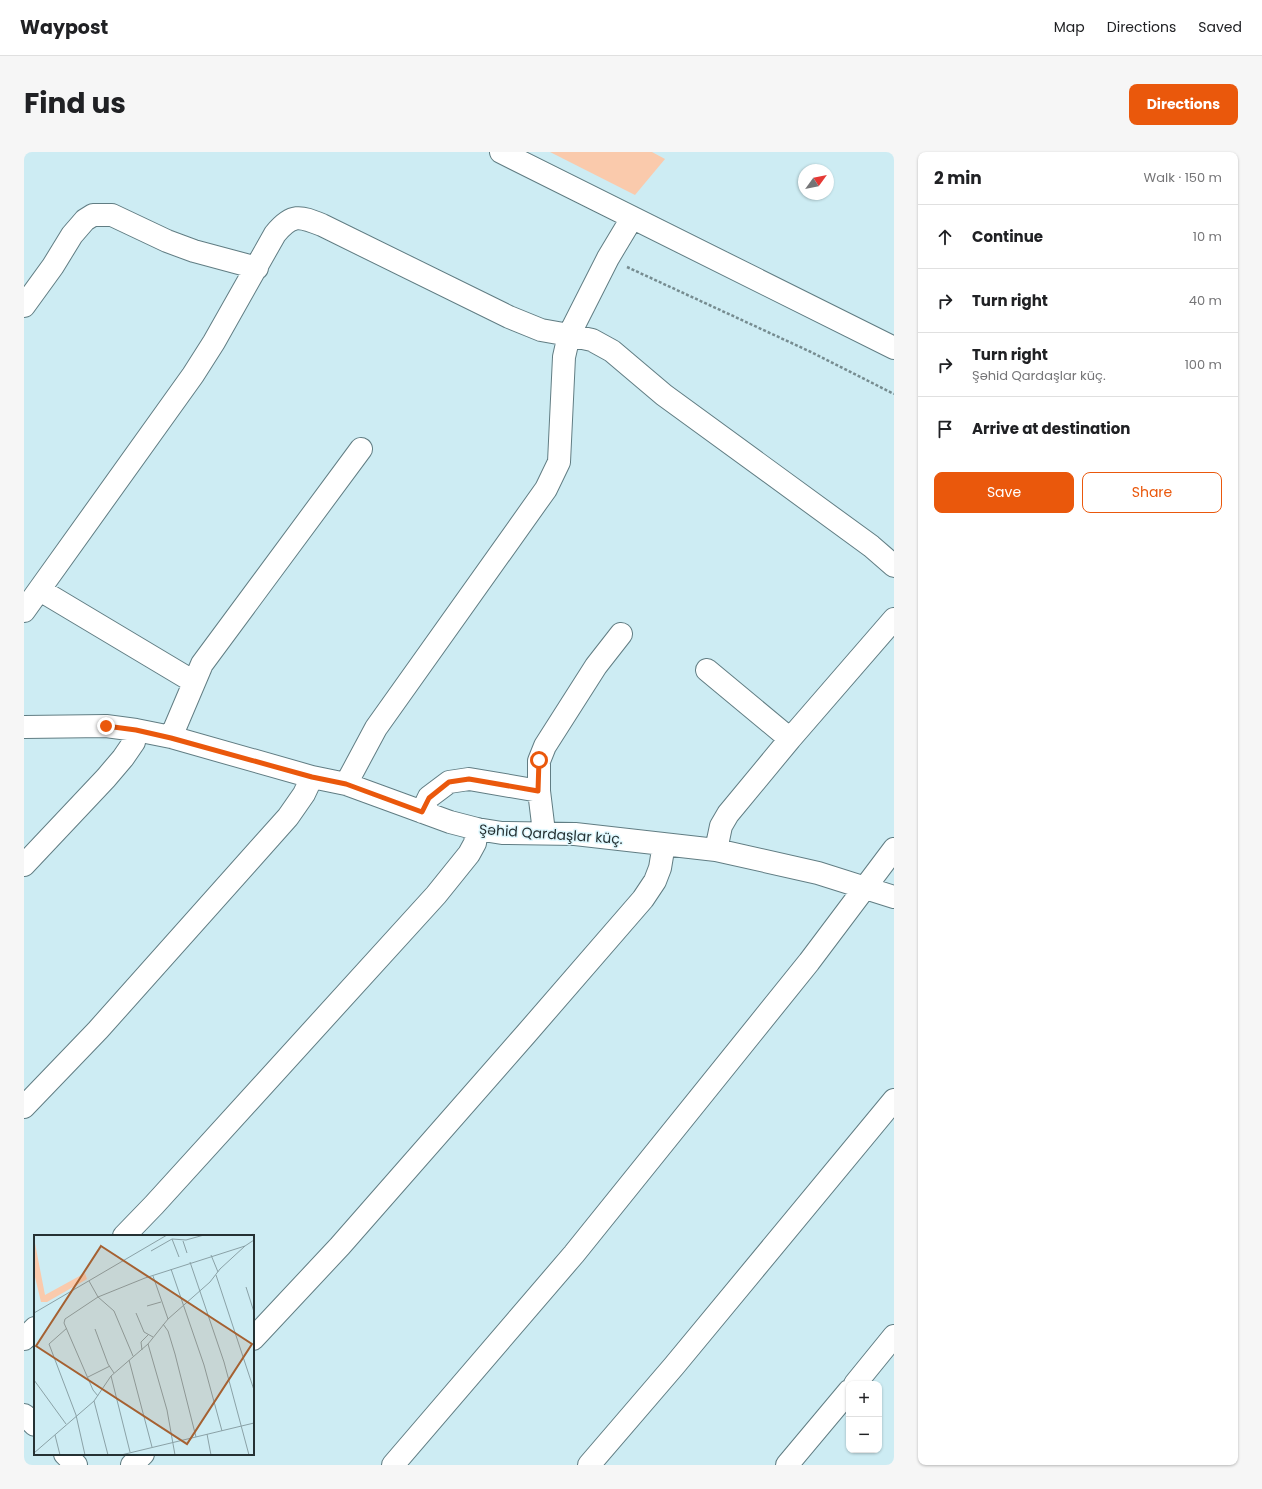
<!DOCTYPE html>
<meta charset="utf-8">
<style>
:root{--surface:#fff;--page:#f6f6f6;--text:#202124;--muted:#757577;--line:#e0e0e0;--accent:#ea580c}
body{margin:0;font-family:Poppins,sans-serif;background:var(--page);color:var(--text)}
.controls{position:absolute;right:12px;bottom:12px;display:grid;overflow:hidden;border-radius:8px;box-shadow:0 1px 3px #0004}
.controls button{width:36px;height:36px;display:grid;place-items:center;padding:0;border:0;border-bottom:1px solid var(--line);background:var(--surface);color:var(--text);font:20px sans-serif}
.compass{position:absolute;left:774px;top:12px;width:36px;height:36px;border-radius:50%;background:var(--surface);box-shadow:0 1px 3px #0004;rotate:57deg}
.stop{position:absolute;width:12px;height:12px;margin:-9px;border:3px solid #ea580c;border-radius:50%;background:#fff}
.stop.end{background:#ea580c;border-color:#fff;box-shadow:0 1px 4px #0008}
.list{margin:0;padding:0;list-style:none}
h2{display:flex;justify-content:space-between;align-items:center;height:52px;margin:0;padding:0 16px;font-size:17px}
h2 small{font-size:13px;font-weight:400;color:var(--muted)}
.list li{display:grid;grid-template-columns:26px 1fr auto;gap:12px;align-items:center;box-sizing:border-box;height:64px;padding:0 16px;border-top:1px solid var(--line)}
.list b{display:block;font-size:15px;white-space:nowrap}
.list p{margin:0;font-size:13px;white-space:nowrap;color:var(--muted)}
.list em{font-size:13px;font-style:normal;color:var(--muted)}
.actions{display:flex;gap:8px;padding:12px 16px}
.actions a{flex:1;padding:9px 0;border:1px solid var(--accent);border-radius:8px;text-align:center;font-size:14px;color:var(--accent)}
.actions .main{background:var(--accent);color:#fff}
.icon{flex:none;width:22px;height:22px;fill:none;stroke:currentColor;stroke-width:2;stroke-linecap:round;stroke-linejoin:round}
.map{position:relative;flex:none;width:870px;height:1313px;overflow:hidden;border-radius:8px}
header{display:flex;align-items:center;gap:24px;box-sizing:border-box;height:56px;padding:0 20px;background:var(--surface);border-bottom:1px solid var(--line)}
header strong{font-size:19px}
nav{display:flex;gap:22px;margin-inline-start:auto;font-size:14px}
.intro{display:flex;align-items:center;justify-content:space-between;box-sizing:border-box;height:96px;padding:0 24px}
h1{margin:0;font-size:28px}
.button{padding:10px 18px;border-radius:8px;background:var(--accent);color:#fff;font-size:14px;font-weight:700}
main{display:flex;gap:24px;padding:0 24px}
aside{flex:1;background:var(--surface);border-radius:8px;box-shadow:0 1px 3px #0004}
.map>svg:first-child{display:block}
</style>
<header>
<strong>Waypost</strong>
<nav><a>Map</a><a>Directions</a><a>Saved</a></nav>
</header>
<div class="intro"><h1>Find us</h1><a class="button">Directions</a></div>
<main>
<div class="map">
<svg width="870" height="1313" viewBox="0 0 870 1313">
<rect width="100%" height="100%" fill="#cdecf3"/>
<path fill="#facaac" d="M526,0H628L641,7L611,43Z"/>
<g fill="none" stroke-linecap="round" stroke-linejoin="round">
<defs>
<path id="minor" d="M477,0L870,196
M608,66L584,106L545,183L568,188L588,199L640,243L847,394L870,414
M0,154L29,114L48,83L61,68L69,63H88L143,89L170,99L233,116
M16,438L170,530
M0,459L169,223L190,190L251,82C268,61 276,64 298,73L485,165L517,178L545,183L540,205L535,310L522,337L352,576L322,632
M683,518L766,587
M0,575L82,574L112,578L147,585L288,625L322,632L426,670L453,677L478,681L551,682L692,698L794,721L870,745
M147,585L178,512L337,297
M398,660L405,645L425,630L445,627L515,639
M520,680L515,639V609L521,594L572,514L597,482
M692,698L697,674L704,662L766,587L870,467
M0,713L82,626L99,606L110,590L112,578
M0,955L74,878L264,665L280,642L288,625
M100,1084L130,1053L412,743L445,702L451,691L453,677
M0,1187L11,1176
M229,1187L316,1094L502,882L619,747L631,729L636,716L640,692
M831,1232L870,1184
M0,1263L11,1273
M41,1302L52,1313
M108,1313L119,1302
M369,1313L550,1102L785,810L870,697
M565,1313L650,1214L870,948
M763,1313L825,1239"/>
</defs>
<use href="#minor" stroke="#617d83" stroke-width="24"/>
<path stroke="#768c90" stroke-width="2.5" stroke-dasharray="3 2" stroke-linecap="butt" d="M603,115L787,200L870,242"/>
<use href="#minor" stroke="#fff" stroke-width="22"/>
</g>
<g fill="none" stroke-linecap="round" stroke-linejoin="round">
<path stroke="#ea580c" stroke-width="5" d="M82,574L112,578L147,586L288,625L322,632L398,660L405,646L425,630L445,627L514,639L515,608"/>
</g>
<g text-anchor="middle" stroke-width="3" stroke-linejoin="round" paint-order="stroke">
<g font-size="14" fill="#253133" stroke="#dff8fe">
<text transform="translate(527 682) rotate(4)" y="5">Şəhid Qardaşlar küç.</text>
</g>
</g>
<g transform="translate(10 1083)">
<rect width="220" height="220" fill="#cdecf3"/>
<path d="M0,3L11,60L51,38L53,44L13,67H7L0,38Z" fill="#facaac"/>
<path fill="none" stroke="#8aa1a6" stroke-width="1" d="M138,4L145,22M149,6L153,18M117,16L138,4L152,5L170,0M177,20L184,37M156,27L190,127L215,220M137,34L170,130L188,196M182,40L220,155M119,41L134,84M55,46L64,62L111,43L211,11M212,52L220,77M113,71L127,67M0,78L133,0M102,78L110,97L119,102M129,89L134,96L141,119L162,202M33,93L15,109L42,180L51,220M61,94L74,129L80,138M114,109L133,175L141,220M108,115L107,107L114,100M95,125L118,212M77,141L96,217M54,142L76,131M0,145L32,189M64,161L59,155L30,88L31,84L64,62L80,76L99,121M60,166L74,220M173,199L177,220M21,200L26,220M0,218L60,166L77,141L114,109L134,84L176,47L186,34L211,11L220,5M87,220L220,188"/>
<path fill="#a56132" fill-opacity="0.15" stroke="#a56132" stroke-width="2" d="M67,11L218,109L153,209L2,111Z"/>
<rect width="220" height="220" fill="none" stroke="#253133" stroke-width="2"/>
</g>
</svg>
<div class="controls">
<button>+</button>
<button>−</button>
</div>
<svg class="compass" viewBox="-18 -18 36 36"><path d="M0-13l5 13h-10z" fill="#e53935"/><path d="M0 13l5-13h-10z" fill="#757577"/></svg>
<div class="stop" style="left:515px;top:608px"></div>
<div class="stop end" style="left:82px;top:574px"></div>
</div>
<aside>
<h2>2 min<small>Walk · 150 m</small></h2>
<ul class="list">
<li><svg class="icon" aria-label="ahead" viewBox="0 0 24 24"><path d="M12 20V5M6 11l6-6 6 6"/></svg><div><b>Continue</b></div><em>10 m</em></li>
<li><svg class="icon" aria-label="right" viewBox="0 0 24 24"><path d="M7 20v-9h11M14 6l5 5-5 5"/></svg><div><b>Turn right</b></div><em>40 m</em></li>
<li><svg class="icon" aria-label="right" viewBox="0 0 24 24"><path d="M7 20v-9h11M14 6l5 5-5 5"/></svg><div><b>Turn right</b><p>Şəhid Qardaşlar küç.</p></div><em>100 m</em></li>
<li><svg class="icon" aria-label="arrive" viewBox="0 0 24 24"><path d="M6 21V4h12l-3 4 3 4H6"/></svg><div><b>Arrive at destination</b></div></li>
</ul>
<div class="actions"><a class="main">Save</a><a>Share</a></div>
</aside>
</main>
